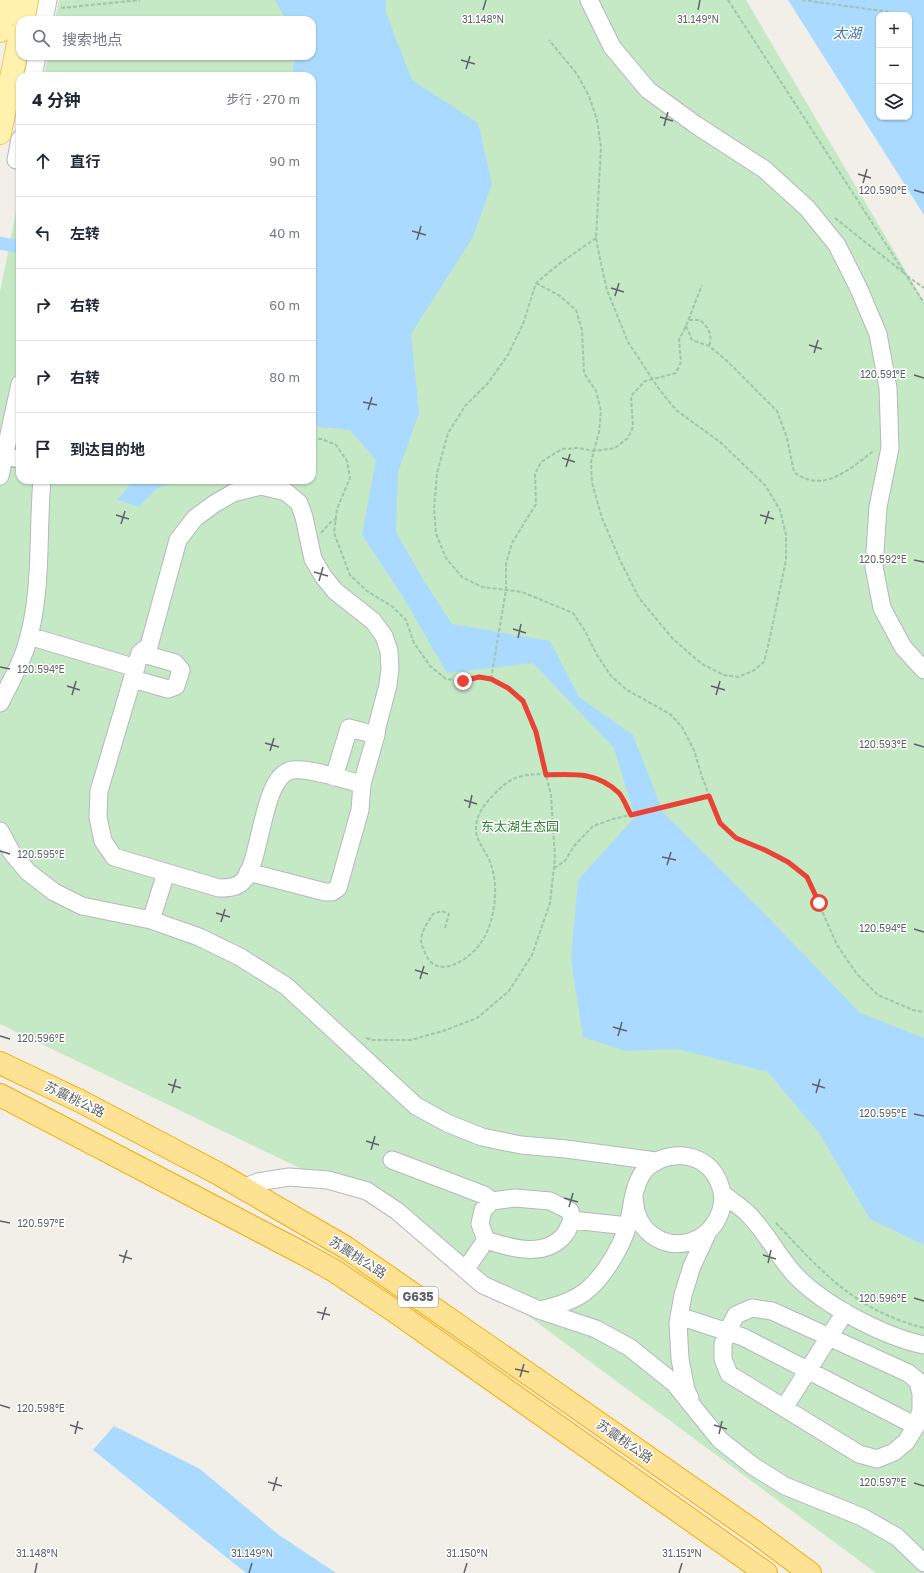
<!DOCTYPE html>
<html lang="zh">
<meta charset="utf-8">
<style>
:root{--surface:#fff;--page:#f2f2f3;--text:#1f2937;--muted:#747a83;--line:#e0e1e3}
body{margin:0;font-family:"Golos Text","Noto Sans SC",sans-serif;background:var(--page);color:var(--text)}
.controls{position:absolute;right:12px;top:12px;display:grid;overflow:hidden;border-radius:8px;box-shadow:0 1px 3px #0004}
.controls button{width:36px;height:36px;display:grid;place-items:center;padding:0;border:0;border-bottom:1px solid var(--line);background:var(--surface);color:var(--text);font:20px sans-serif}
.stop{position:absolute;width:12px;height:12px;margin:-9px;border:3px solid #ea4335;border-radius:50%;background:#fff}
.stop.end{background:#ea4335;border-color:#fff;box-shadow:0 1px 4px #0008}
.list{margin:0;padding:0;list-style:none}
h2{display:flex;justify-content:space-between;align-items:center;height:52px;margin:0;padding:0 16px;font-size:17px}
h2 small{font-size:13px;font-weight:400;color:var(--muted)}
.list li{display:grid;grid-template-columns:26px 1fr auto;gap:12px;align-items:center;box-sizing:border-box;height:72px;padding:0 16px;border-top:1px solid var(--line)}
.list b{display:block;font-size:15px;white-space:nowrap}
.list em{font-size:13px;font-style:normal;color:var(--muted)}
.icon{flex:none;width:22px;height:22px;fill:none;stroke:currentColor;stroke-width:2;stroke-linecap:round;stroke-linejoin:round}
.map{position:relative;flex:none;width:924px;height:1573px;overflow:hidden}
.search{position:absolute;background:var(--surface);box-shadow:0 1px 3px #0004;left:16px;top:16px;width:300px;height:44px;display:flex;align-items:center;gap:10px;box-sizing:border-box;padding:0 14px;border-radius:12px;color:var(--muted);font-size:15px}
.panel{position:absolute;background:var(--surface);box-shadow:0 1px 3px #0004;left:16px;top:72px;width:300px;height:412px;border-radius:12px}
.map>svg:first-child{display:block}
</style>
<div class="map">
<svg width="924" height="1573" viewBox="0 0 924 1573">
<rect width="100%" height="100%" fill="#f1efe8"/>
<path fill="#c5e8c5" d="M59,0H746L924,302V1573H876L381,1207L0,1024V292L20,192V480H312V76H44L48,56H312V20H55Z"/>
<path fill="#aadaff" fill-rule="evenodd" d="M275,0H386V13L412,80L478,123L492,184L473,237L411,334L419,413L398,472L396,532L424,581L452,624L550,641L579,697L633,735L663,812L761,910L860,1013L924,1038V1245L870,1219L819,1133L768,1072L678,1049L626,1051L583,1037L571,960L578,880L635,817L614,748L533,663L447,673L403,597L362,535L376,460L350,430L312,426V76H292L295,56H312V20H286Z
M788,0H924V215ZM879,15H909V117H879Z
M136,480H177L156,489L139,507L117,500L132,483Z
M114,1426L200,1469L279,1535L336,1573H246L93,1450Z"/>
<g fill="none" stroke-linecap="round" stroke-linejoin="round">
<path stroke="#aadaff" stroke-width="13" d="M0,243L20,247"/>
<defs>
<path id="minor" d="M589,0L612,47L648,90L696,125L764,169L807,208L837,245L859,289L878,334L888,388L890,448L878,507L874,567L882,608L903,647L924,670
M44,20L48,0
M33,76L37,56
M16,160L20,139
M4,456L20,459
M0,476L20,384
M29,636L136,668
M133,679L168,689L176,686L181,670L175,663L140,653
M0,703C9,685 20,666 26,647C43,592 37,537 42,480
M334,777L349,728L376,735L362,784C343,780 312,768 293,770C262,773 262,859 244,880C238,888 227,888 219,888L114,857L103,841L98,817L99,791L140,653L149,646L178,540L195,518L214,504L233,493L261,486L286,492L299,503L304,517L313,559L323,576L335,591L373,621L384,636L389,651L390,668L388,685L377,727L376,735
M0,831L12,853L28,872L54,892L82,906L151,920L199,937L240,957L286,986L416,1106L447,1123L482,1137L521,1145L566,1149L656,1161
M248,872L325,892H332L338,888L360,810L362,784
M151,920L166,873
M392,1160L484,1195L492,1201
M243,1188L258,1182L289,1177L328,1180L367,1191L397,1211L483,1285L539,1310L596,1329L629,1347L674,1383L720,1440L753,1466L785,1486L862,1517L897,1537L924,1563
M723,1194C730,1200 738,1205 745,1211C766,1230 778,1258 798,1278C826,1306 885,1337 924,1345
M572,1220C570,1224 568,1230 565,1234C546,1259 510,1248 486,1240L480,1224L483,1210L492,1201L515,1198L550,1201L570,1211L572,1220L628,1226
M465,1270L486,1240
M752,1308L772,1311L908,1373L918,1381L921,1394V1410L916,1426L906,1442L894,1452L877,1459L859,1454L729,1374L723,1359V1344L729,1328L736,1315Z
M540,1310C553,1307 565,1304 577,1297C600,1285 623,1246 629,1221C632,1205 634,1183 645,1170C664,1150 698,1151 714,1173C721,1184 725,1198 721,1210C710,1246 666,1256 643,1226C636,1217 635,1207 634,1197
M679,1316L743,1337L916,1426
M690,1398L686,1390L680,1359L678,1323L683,1295L692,1266L707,1234
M784,1408L845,1312"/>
<path id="major" d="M23,20L27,0
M0,31L6,0
M0,133L20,34"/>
<path id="highway" d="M0,1063L80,1101L219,1174L345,1247L553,1391L759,1535L810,1573
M0,1095L304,1254L333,1270L393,1310L766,1573"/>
</defs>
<use href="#minor" stroke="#b5b8bc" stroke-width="19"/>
<use href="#major" stroke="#f2c960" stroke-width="24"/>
<use href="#highway" stroke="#f9ab00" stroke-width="24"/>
<path stroke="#9cc7a9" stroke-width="2" stroke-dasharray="4 2" stroke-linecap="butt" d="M728,0L924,303
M802,0L890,12
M61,8L140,0
M835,218L904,273
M596,238L559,264L536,283L523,324L508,355L488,383L465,406L448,433L437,473L434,509L436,534L446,558L462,577L482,587L522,592L573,613L585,631L597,655L611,676L627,690L670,714L682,727L694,750L702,777L720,823L736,838L765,850L788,862L807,877L837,945L857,974L878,995L913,1010L924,1012
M907,276L924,288
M536,283L560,296L576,310L582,330L584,373L596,391L601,411L599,432L591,462L592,483L602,518L620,560L639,598L673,639L702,664L724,675L738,677L753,671L764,662L770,637L786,560V535L780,510L765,485L720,442L676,410L659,389L628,342L607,290L600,259L596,238L601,147L597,120L589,96L577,74L549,40
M689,320H700C709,328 713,335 709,346
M686,326L692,340L709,346L726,360L777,411L787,438L794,472C822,494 849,470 872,452L875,451
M312,439H322L336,445L347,461L350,478L337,509L334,533L350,575L367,591L393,607L406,620L414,643L430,666L446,679L463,681L479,677L491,679L508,688L523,701L535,732L551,795L555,858L550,903L532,955L509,991L477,1018L443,1031L411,1040H371L364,1037
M321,533L331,522L336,519
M491,679L506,590V564L512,543L536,504L535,474L541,462L562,449L579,448L594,451L615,448L628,438L633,427L631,396L645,381L676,373L681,362L679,340L686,326L702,285
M554,868L565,861L574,846L593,826L613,819L709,796
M445,928L449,914L442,911L433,914C428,922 421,931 421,941C421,945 424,949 425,953C437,982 471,959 482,941C495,922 499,886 491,865C488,853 478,845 476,832C475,821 480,810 487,802C495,793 504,783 515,778C532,772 560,774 579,774C593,774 609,783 619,794C624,799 627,808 631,815
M776,1223C823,1273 855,1310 924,1328"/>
<use href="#minor" stroke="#fff" stroke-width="17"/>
<use href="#major" stroke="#fff2af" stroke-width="22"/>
<use href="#highway" stroke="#fde293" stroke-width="22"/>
</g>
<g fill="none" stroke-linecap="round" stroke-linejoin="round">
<path stroke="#ea4335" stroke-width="5" d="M463,681L479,677L491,679L508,688L523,701L536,732L546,775C574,774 597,772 619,793C624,799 627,808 631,815L709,796L720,823L736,838L765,850L788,862L807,877L819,903"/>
</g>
<path fill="none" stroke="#5f6368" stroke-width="1.5" d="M483,10L486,0M698,10L700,0M461,60L475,64M466,69L470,56M660,117L673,121M664,126L668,112M858,174L871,178M863,183L867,169M914,190L924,193M412,231L426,235M417,240L421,226M611,288L624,292M615,296L619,283M809,345L822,349M814,353L818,340M914,375L924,378M363,402L377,405M368,410L372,397M562,458L575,462M566,467L570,454M116,515L129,519M760,515L774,519M121,524L125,511M765,524L769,511M914,560L924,562M314,572L328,576M319,581L323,567M513,629L526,633M518,638L521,624M0,667L10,669M67,686L80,690M711,686L725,690M72,695L76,681M716,695L720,681M265,743L279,747M914,744L924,747M270,751L274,738M464,800L477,804M469,808L472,795M0,851L10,854M662,857L676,860M667,865L671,852M216,913L230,917M221,922L225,909M914,929L924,932M415,970L428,974M420,979L424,966M613,1027L627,1031M0,1036L10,1039M618,1036L622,1022M168,1084L181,1088M812,1084L825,1088M172,1093L176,1079M816,1093L820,1079M914,1114L924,1116M366,1141L379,1145M371,1150L375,1136M564,1198L578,1202M569,1207L573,1193M0,1221L10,1223M119,1255L132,1259M763,1255L776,1259M123,1263L127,1250M768,1263L771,1250M914,1298L924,1301M317,1312L330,1315M322,1320L326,1307M515,1369L529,1372M520,1377L524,1364M0,1405L10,1408M70,1425L83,1429M714,1425L727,1429M75,1434L78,1421M719,1434L722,1421M268,1482L282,1486M914,1483L924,1486M273,1491L277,1477M35,1573L37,1563M249,1573L252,1563M464,1573L467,1563M679,1573L682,1563"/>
<g text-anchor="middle" stroke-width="3" stroke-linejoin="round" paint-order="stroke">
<rect fill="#fff" stroke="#8f9295" stroke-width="1" x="398" y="1287" width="40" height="20" rx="3"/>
<g font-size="12" font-weight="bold" fill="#5f6368">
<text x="418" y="1301">G635</text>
</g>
<g font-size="13" fill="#348238" stroke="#fff">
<text x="520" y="831">东太湖生态园</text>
</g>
<g font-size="13" fill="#5f6368" stroke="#fff">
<text transform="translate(75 1099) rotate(26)" y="5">苏震桃公路</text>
<text transform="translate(358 1257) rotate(33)" y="5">苏震桃公路</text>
<text transform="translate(625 1441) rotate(35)" y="5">苏震桃公路</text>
</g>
<g font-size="14" font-style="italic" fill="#4174aa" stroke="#fff">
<text x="847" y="38">太湖</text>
</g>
</g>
<g font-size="10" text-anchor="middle" fill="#5f6368" stroke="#fff" stroke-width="3" stroke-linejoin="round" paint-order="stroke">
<text x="483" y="23">31.148°N</text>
<text x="698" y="23">31.149°N</text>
<text x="883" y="194">120.590°E</text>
<text x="883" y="378">120.591°E</text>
<text x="883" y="563">120.592°E</text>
<text x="41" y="673">120.594°E</text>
<text x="883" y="748">120.593°E</text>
<text x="41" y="858">120.595°E</text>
<text x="883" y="932">120.594°E</text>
<text x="41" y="1042">120.596°E</text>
<text x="883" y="1117">120.595°E</text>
<text x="41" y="1227">120.597°E</text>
<text x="883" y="1302">120.596°E</text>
<text x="41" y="1412">120.598°E</text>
<text x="883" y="1486">120.597°E</text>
<text x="37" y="1557">31.148°N</text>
<text x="252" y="1557">31.149°N</text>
<text x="467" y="1557">31.150°N</text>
<text x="682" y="1557">31.151°N</text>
</g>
</svg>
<div class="controls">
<button>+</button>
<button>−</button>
<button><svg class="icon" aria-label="layers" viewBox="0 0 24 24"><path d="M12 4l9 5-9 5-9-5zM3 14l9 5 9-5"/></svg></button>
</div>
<div class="stop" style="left:819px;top:903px"></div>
<div class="stop end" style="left:463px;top:681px"></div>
<div class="search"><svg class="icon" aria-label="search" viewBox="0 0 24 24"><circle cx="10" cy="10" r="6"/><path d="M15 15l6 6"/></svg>搜索地点</div>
<section class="panel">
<h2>4 分钟<small>步行 · 270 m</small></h2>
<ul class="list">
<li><svg class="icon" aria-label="ahead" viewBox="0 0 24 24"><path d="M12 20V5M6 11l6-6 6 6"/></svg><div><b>直行</b></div><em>90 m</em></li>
<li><svg class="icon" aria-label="left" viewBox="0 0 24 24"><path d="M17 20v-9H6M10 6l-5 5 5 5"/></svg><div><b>左转</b></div><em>40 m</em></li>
<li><svg class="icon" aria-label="right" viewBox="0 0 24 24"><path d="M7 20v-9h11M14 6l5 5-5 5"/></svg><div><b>右转</b></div><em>60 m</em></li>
<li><svg class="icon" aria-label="right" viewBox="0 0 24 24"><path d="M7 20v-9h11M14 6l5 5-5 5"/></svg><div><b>右转</b></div><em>80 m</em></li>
<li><svg class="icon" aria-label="arrive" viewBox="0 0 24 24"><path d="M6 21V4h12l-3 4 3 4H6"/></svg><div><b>到达目的地</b></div></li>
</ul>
</section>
</div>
